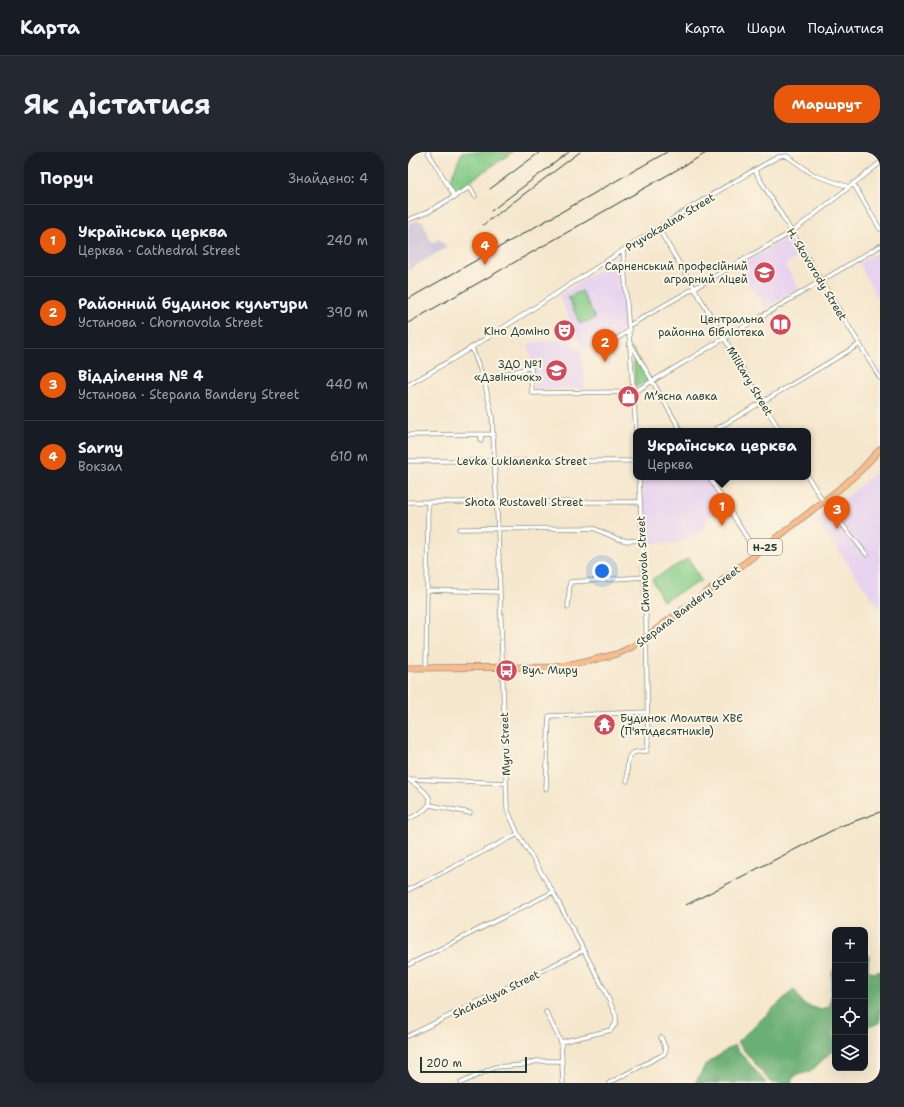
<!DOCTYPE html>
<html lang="uk">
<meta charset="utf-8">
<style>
:root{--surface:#171b24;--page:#242831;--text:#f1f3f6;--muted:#9ea1a6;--line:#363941;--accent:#ea580c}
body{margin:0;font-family:"Shantell Sans",sans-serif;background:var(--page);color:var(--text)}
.controls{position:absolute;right:12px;bottom:12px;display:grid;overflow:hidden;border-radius:8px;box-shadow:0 4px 16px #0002}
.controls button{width:36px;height:36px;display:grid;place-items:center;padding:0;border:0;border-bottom:1px solid var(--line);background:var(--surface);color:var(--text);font:20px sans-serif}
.scale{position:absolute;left:12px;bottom:10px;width:107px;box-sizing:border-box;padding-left:4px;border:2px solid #1f3d34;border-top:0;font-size:11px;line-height:14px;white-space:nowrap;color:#1f3d34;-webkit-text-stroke:3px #fcf5e5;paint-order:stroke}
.you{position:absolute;left:194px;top:419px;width:14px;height:14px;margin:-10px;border:3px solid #fff;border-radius:50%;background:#1a73e8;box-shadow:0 0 0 6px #1a73e833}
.badge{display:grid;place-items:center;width:26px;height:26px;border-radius:50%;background:var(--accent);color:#fff;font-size:13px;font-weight:700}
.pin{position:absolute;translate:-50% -33px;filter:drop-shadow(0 1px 2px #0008)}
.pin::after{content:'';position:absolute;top:21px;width:14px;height:12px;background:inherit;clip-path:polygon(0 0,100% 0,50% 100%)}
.popup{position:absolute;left:225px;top:276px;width:178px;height:52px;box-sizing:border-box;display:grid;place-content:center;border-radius:8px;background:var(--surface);filter:drop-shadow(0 1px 3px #0005);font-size:13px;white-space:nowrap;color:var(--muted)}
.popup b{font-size:15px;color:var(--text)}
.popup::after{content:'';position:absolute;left:50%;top:100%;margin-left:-8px;border:8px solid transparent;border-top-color:var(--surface)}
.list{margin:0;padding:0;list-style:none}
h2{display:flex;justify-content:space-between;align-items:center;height:52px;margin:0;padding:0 16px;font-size:17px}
h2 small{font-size:13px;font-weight:400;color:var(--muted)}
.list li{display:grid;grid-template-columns:26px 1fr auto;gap:12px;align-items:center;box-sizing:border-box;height:72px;padding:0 16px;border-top:1px solid var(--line)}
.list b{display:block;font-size:15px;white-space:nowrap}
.list p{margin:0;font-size:13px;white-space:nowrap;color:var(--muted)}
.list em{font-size:13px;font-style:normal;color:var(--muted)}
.icon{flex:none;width:22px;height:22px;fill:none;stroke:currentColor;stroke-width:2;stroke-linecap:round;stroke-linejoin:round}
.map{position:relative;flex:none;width:472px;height:931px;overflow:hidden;border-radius:16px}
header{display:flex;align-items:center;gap:24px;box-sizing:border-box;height:56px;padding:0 20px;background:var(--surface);border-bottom:1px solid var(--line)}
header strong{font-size:19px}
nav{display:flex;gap:22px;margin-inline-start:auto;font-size:14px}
.intro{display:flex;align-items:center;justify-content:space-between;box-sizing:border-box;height:96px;padding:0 24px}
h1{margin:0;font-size:28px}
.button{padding:10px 18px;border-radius:16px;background:var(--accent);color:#fff;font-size:14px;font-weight:700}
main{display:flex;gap:24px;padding:0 24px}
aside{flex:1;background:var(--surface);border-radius:16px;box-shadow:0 4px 16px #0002}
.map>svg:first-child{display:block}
</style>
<header>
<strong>Карта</strong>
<nav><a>Карта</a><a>Шари</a><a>Поділитися</a></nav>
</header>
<div class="intro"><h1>Як дістатися</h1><a class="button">Маршрут</a></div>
<main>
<aside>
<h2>Поруч<small>Знайдено: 4</small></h2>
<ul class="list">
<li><span class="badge">1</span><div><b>Українська церква</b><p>Церква · Cathedral Street</p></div><em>240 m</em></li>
<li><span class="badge">2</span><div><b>Районний будинок культури</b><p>Установа · Chornovola Street</p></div><em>390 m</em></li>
<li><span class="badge">3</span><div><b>Відділення № 4</b><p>Установа · Stepana Bandery Street</p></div><em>440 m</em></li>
<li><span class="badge">4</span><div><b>Sarny</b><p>Вокзал</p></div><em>610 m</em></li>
</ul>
</aside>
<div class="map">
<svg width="472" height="931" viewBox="0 0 472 931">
<rect width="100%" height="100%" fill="#fcf5e5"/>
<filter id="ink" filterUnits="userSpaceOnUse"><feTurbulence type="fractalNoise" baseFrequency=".025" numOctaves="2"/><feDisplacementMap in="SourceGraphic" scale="8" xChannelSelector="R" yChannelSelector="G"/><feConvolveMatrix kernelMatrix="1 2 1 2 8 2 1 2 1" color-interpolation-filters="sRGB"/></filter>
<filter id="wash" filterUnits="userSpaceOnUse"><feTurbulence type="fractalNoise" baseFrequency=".012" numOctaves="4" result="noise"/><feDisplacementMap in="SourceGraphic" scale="16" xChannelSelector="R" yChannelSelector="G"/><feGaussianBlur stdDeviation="0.9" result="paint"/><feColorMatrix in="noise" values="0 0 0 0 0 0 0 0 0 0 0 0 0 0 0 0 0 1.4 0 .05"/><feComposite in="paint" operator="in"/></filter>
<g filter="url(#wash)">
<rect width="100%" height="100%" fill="#f5e7cd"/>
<path fill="#e7d2ef" d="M383,83L395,102L377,113L391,137L357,156L345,135L343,136L337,125H334L329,115Z
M472,99V142L468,144L451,111Z
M213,104L218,179L195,194L175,198L151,143Z
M156,187L173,200L177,236L126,237L121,191Z
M472,316V457L408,367L423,359Z
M234,325H297L312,350L292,379L268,392L237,391Z"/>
<path fill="#c8bfd8" d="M10,68L11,70L15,69L22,88L26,90L31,87L39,95L0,118V72Z"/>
<path fill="#83cb86" stroke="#51845d" d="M54,0H105L47,39L42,28Z
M174,139L187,166L172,172L160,145Z
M225,197L242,228L227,235Z
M281,406L293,429L255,449L244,427Z"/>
<path fill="#6aaf73" stroke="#447654" d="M457,799L461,805L460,818L465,821L472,819V871L457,876Z
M427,814V900H423L402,920L388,923L383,929L384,931H363L329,890L386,837L395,852L413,858L422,854L424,821Z
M326,893L358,931H287L298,912Z"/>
</g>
<g filter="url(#ink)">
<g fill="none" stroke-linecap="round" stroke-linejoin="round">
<defs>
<path id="minor" d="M20,0L47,45
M347,19L472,226
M445,31L472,77
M0,68L20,60L62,35L67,44
M250,76L372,279
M215,98L228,279
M222,173L384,80L472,11
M207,188L222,178
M223,192L273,279
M64,196L76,228L84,264L90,378L99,657L110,682L145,740L196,837L208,864V871L203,878L153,890L138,860
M76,228L123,215L124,241L226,240L472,94
M0,233C126,162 242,74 370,5L379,4L406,23L441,35
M305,279L452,192
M73,282V289
M0,283L86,282
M0,309H228
M301,325L349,402
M400,325L415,349L459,403
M0,350H232
M51,377L185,376L210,387L220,389L234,388
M20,438L92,440
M160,455L162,430L236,425
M18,516L20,350
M0,627L98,631
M219,629C220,622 217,604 225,601C229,599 234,600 239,599L240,592L238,468L231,325
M138,637L141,564L239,560
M22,653L62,661
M0,667C30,653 28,646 1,628
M0,738L110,682
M0,813L145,740
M0,884L176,798
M153,890L155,931
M53,931L87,915L114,913L129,909H152
M201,931L256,902L258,898L253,885"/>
<path id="primary" d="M0,516L147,515L168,512L209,502L224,495L306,435L435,334L453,318L472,297"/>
</defs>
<use href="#minor" stroke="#8a9280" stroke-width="5"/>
<use href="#primary" stroke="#8a9280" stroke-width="7"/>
<use href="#minor" stroke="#fff" stroke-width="3.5"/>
<use href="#primary" stroke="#fbbb8c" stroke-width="5.5"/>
<path stroke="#1f3d34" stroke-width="1" d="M82,37L132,0
M83,59L161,0
M75,73L172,0
M0,147L259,0
M0,171L300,0
M278,753L433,674L472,660"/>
</g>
</g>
<defs>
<symbol id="university-disc" viewBox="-11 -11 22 22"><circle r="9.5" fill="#d1495b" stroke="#fcf5e5"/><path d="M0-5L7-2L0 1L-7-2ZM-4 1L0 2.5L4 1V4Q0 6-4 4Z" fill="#fff"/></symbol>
<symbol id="library-disc" viewBox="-11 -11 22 22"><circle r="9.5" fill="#d1495b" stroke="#fcf5e5"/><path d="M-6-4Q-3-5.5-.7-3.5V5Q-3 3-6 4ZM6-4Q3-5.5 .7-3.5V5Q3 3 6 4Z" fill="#fff"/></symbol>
<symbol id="theatre-disc" viewBox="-11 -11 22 22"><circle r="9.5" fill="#d1495b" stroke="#fcf5e5"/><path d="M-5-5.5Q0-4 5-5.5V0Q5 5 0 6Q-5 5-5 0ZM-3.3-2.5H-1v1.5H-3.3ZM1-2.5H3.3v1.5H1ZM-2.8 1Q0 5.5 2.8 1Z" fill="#fff"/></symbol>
<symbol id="school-disc" viewBox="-11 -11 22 22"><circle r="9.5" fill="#d1495b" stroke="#fcf5e5"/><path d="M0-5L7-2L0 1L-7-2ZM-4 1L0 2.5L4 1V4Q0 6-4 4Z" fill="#fff"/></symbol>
<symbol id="shop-disc" viewBox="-11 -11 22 22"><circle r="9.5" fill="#d1495b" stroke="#fcf5e5"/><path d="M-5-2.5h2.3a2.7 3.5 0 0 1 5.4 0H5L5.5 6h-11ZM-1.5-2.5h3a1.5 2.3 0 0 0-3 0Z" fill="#fff"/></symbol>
<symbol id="bus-disc" viewBox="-11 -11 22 22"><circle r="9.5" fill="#d1495b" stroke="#fcf5e5"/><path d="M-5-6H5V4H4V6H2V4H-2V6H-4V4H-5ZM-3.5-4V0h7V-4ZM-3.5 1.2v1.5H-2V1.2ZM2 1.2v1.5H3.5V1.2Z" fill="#fff"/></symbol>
<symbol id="temple-disc" viewBox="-11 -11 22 22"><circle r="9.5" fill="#d1495b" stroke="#fcf5e5"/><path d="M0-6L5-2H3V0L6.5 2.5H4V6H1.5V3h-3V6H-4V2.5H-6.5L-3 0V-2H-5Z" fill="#fff"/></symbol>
</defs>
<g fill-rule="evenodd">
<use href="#university-disc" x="344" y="108" width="25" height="25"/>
<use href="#library-disc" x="360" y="160" width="25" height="25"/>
<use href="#theatre-disc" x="144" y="166" width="25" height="25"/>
<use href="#school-disc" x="136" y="206" width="25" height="25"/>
<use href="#shop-disc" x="208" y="232" width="25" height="25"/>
<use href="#bus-disc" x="86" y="506" width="25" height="25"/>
<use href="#temple-disc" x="184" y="560" width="25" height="25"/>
</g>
<g text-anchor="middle" stroke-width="4" stroke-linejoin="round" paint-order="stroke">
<rect fill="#fcf5e5" stroke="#617469" stroke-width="1" x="340" y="387" width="34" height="16" rx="3"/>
<g font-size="10" font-weight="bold" fill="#1f3d34">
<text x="357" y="399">Н-25</text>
</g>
<g font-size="11" fill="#1f3d34" stroke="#fcf5e5">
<text transform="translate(262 70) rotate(-31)" y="4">Pryvokzalna Street</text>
<text transform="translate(409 122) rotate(59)" y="4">H. Skovorody Street</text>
<text transform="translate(342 229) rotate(59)" y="4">Military Street</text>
<text x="114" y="313">Levka Lukianenka Street</text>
<text x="116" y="354">Shota Rustaveli Street</text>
<text transform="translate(235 412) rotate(-93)" y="4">Chornovola Street</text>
<text transform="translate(280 454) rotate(-37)" y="4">Stepana Bandery Street</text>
<text transform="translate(97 592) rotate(-92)" y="4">Myru Street</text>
<text transform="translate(88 842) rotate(-26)" y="4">Shchaslyva Street</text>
</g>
<g font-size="11" fill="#1f3d34" stroke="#fcf5e5" text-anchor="end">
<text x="340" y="118">Сарненський професійний<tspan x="340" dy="13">аграрний ліцей</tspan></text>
<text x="356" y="171">Центральна<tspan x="356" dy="13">районна бібліотека</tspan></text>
<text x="142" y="183">Кіно Доміно</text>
<text x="134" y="216">ЗДО №1<tspan x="134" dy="13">«Дзвіночок»</tspan></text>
<text x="236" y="248" text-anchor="start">Мʼясна лавка</text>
<text x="114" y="522" text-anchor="start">Вул. Миру</text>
<text x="212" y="570" text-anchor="start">Будинок Молитви ХВЄ<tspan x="212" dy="13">(П'ятидесятників)</tspan></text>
</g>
</g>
</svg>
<div class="controls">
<button>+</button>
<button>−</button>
<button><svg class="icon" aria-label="locate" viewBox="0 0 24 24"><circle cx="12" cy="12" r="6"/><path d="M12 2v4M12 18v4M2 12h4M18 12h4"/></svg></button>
<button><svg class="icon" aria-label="layers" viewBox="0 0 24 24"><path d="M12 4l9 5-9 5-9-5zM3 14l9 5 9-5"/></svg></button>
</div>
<div class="scale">200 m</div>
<div class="you"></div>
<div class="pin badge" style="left:314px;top:374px">1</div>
<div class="popup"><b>Українська церква</b>Церква</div>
<div class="pin badge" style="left:197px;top:210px">2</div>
<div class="pin badge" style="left:429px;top:377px">3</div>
<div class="pin badge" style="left:77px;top:113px">4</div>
</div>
</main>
